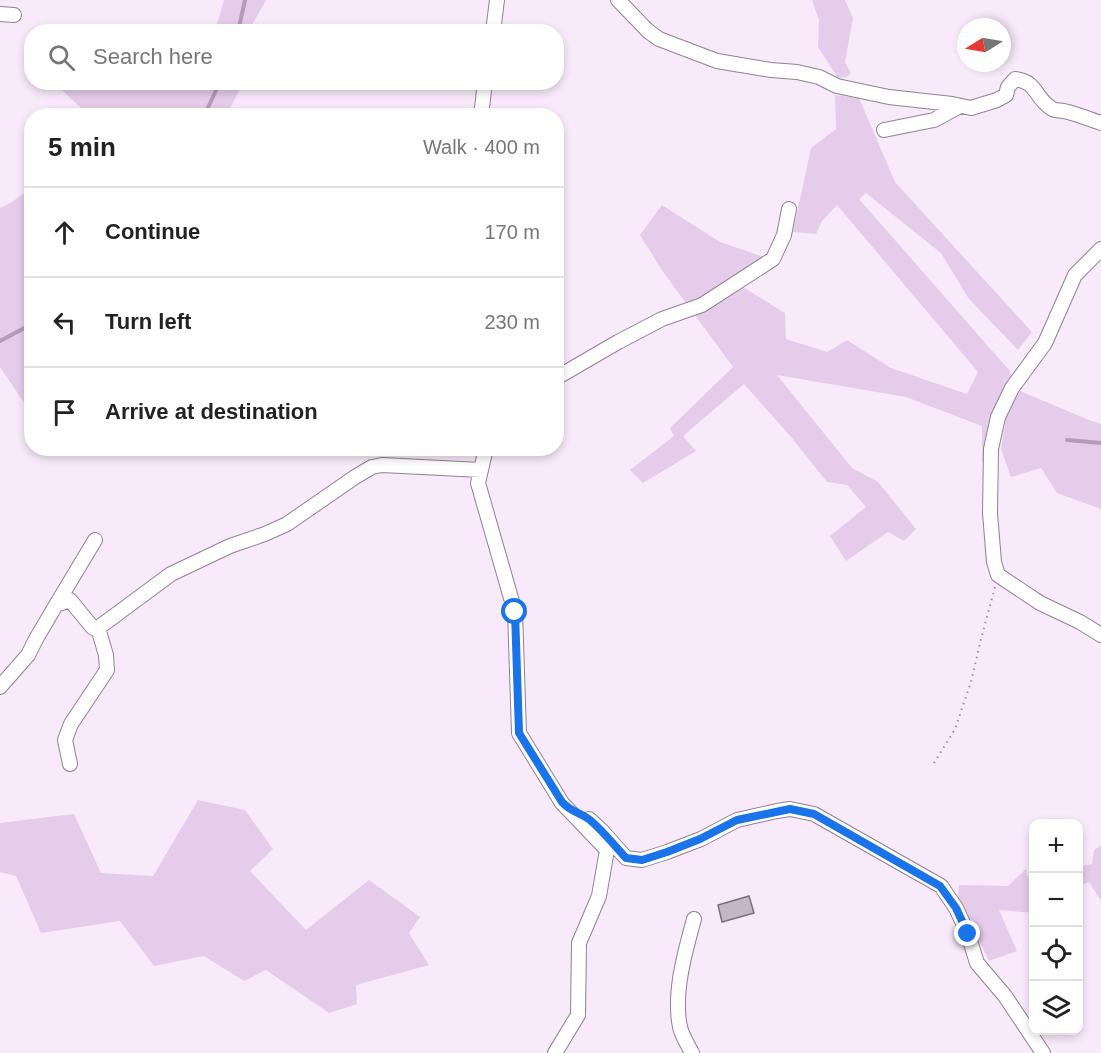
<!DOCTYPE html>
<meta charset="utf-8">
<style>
:root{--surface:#fff;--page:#f2f2f2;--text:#222;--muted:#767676;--line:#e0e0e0}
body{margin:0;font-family:Arial,sans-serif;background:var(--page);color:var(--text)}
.controls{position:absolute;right:18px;bottom:18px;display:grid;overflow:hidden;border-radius:12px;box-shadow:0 3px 9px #0003}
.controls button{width:54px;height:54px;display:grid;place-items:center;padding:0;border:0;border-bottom:2px solid var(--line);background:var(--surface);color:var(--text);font:30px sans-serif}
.compass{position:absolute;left:957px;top:18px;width:54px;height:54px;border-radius:50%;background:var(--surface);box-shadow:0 3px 9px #0003;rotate:259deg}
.stop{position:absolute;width:18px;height:18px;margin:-14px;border:4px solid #1a73e8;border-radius:50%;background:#fff}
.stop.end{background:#1a73e8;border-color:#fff;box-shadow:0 2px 6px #0008}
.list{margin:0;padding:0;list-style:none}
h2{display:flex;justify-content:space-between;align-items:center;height:78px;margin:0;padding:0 24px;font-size:26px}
h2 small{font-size:20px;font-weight:400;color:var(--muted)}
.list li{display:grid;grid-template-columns:39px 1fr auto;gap:18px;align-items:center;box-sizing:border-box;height:90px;padding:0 24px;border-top:2px solid var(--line)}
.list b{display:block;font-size:22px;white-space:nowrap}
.list em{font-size:20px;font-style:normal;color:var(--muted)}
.icon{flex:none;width:33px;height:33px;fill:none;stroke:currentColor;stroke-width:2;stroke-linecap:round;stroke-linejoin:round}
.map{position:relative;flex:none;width:1101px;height:1053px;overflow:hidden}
.search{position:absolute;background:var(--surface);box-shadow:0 3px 9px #0003;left:24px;top:24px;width:540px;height:66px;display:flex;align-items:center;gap:15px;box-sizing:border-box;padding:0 21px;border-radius:24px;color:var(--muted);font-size:22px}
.panel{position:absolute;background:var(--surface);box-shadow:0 3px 9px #0003;left:24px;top:108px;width:540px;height:348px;border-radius:24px}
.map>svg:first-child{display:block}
</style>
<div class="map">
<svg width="1101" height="1053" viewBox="0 0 1101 1053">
<rect width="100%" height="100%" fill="#f8eafa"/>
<path fill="#e6cceb" d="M224,0H266L252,25V31H215Z
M812,0H845L853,18L845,62L851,73L847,77L838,78L818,47L819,20Z
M64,83V82L243,83L226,116L88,115L61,89Z
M835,95L859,98L895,182L1032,332L1018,350L969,299L941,253L866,193L859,199L1009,370L1013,379L987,463L982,462V426L906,397L777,375L852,468L878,482L916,529L904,541L888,532L846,561L830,536L866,507L847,485L827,482L791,437L744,384L683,436L696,451L643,483L630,470L674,436L670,428L733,367L661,269L640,235L662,205L720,242L767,258L733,281L785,313L786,339L827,352L847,340L891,368L967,394L978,372L837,205L822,221L816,234L793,232L811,148L836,129Z
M31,188V413L0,367V208L12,202Z
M1020,391L1089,420L1101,424V509L1057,493L1041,468L1011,477L1001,449L1007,412Z
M198,800L245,810L273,849L250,871L306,930L369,880L420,917L409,933L429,965L356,985L357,1004L329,1013L266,970L244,981L204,956L154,966L120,921L41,933L16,876L0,872V823L74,814L101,873L153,876Z
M1101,845V901L1089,882L1079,886L1078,867L1092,864L1094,850Z
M1026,869L1028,878L1033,877V913L999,910L1017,951L989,961L958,898L959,885L1008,886Z"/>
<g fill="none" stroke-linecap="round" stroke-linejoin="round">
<path stroke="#b699bb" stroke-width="4" d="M238,32L245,0
M204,116L220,82
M0,341L32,324
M1067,440L1101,443"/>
</g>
<path fill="#c3b7c6" stroke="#7b6f7d" stroke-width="1.5" d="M749,896L754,913L722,922L718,905Z"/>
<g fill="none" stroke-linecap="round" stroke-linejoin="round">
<defs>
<path id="minor" d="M618,0L648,31L659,39L717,61L771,70L797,72L819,77L837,86L889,97L952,104L971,108L997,100L1006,95L1008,87L1015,79C1038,82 1034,97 1051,108C1054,111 1060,110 1064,111C1077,114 1089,119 1101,123
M0,14L14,15
M493,32L497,0
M481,116L485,82
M884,130L934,120L960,106
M1101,249L1075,275L1045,343L1012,388L998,417L991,449L990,513L994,562L998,575L1040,603L1080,622L1101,635
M556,378L618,342L662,319L702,305L773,259L784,235L789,209
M486,448L478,483L515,612L519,733L562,803L607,850L599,896L579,943L578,1015L555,1053
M56,605L95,540
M0,687L28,655L36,639L56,605L70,600L93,628H98L171,574L230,546L265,534L287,524L355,477L372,467L382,465L481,470
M70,764L65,740L71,724L107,670L106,655L98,628
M589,819L602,831L626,858L642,860L667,852L701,839L737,820L777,811L790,809L814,814L941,886L956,908L968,934L977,963L1005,996L1043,1053
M692,1053C688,1045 682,1036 680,1027C673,993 685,952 694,919"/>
</defs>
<use href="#minor" stroke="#8e8290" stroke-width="16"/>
<path stroke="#9b919c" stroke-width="2" stroke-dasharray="1.5 4.5" stroke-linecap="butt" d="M934,763L955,729L971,682L981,639L995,587"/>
<use href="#minor" stroke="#fff" stroke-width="14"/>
</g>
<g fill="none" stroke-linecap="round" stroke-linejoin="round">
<path stroke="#1a73e8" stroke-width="8" d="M515,612L519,733L562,802C572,813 580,812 590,820C603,831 614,845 626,858L642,860L667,852L700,839L737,820L790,809L814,814L940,886L956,908L968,934"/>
</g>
</svg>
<div class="controls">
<button>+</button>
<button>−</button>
<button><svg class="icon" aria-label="locate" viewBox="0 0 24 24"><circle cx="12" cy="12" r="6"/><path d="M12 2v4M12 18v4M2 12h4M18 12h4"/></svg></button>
<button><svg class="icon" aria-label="layers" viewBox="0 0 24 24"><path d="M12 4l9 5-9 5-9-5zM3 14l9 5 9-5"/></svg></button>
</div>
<svg class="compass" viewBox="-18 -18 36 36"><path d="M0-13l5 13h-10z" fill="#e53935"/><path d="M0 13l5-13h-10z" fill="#767676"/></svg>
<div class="stop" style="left:515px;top:612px"></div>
<div class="stop end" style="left:968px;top:934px"></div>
<div class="search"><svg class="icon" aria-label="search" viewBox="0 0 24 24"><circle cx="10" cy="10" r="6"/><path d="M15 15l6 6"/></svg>Search here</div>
<section class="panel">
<h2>5 min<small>Walk · 400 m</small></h2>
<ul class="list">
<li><svg class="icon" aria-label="ahead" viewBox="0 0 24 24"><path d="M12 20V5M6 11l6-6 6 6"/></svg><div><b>Continue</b></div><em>170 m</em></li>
<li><svg class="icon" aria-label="left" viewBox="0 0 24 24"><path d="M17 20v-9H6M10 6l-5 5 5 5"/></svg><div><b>Turn left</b></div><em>230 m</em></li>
<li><svg class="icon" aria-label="arrive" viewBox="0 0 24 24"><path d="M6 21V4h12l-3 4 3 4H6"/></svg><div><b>Arrive at destination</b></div></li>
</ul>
</section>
</div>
